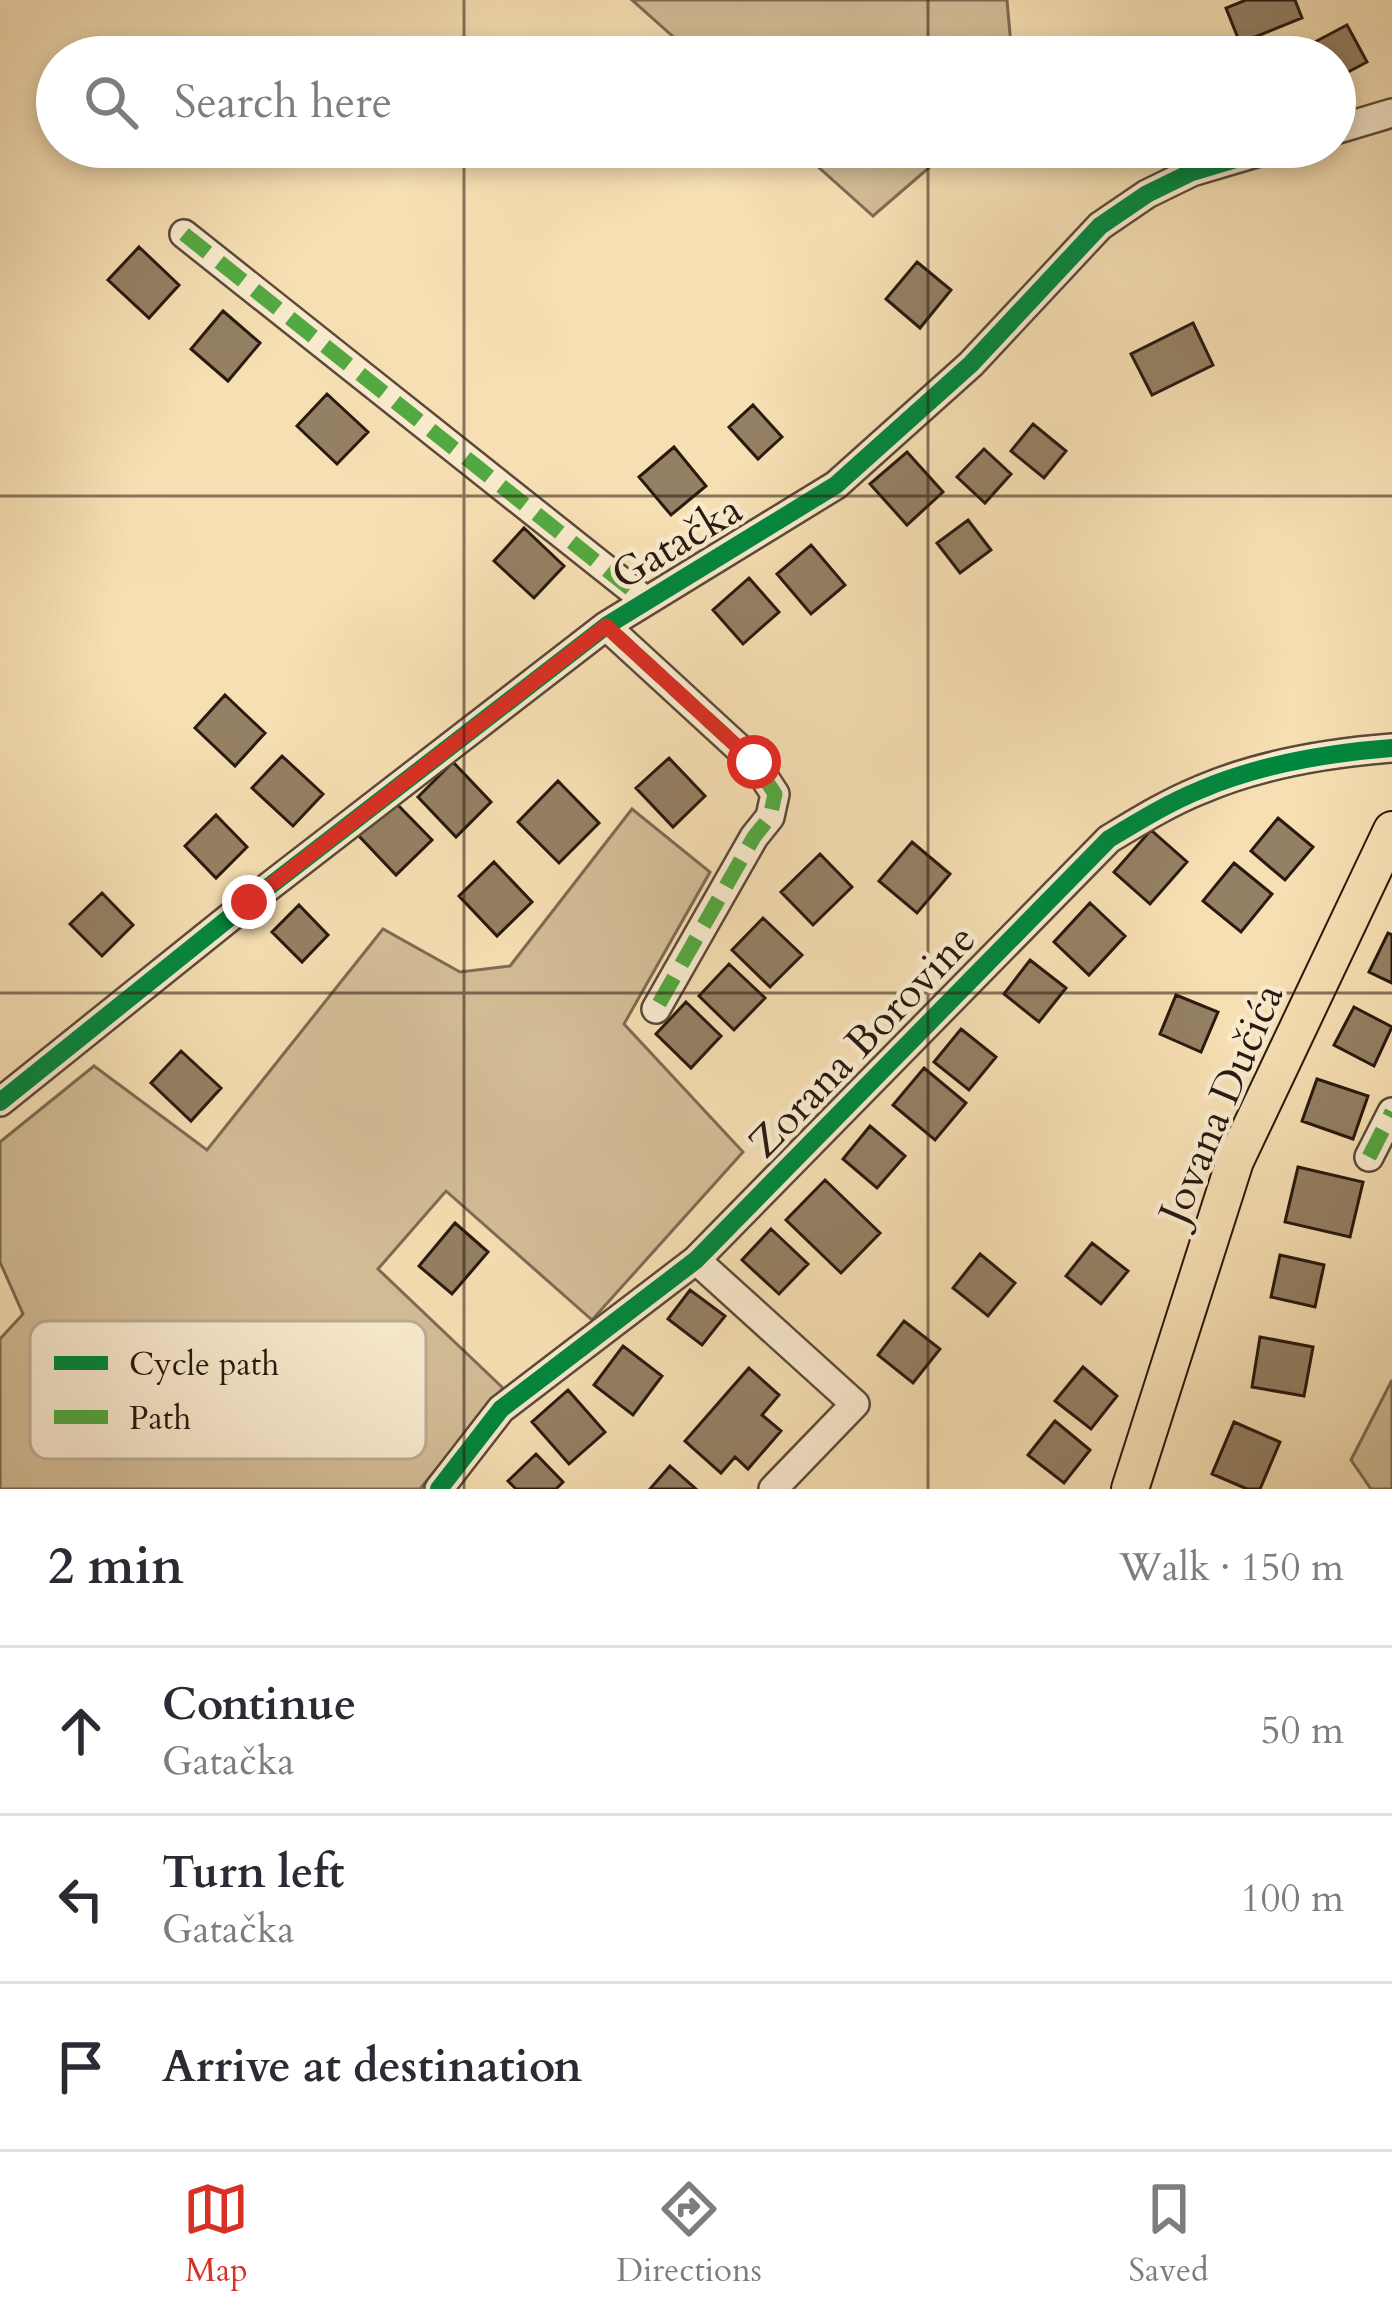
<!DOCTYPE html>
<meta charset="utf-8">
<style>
:root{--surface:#fff;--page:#f2f2f3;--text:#2b2b33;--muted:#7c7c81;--line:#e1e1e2;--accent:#d93025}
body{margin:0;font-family:Cardo,serif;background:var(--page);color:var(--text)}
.stop{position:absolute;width:36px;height:36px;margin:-27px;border:9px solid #d93025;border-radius:50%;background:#fff}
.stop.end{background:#d93025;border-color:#fff;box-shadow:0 3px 12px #0008}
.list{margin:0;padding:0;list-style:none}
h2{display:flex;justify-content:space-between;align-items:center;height:156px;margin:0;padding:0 48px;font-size:51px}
h2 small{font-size:39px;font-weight:400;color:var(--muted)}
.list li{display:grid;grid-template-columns:78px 1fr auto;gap:36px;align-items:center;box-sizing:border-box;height:168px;padding:0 48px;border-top:3px solid var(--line)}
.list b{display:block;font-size:45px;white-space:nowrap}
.list p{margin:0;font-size:39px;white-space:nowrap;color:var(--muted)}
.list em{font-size:39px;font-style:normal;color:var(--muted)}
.icon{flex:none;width:66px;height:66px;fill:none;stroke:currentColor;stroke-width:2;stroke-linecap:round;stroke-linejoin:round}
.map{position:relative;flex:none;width:1392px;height:1489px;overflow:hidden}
.search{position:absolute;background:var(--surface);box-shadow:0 6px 18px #0003;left:36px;right:36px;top:36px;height:132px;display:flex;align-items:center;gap:30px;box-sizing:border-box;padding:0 42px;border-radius:66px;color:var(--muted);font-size:45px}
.sheet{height:660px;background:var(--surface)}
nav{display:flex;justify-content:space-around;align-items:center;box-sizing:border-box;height:168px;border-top:3px solid var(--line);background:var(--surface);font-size:33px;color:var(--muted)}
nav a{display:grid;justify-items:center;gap:6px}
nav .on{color:var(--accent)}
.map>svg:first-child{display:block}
</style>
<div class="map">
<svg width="1392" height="1489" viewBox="0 0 1392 1489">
<rect width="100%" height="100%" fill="#f6dfb3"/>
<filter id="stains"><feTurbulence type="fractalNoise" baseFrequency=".00167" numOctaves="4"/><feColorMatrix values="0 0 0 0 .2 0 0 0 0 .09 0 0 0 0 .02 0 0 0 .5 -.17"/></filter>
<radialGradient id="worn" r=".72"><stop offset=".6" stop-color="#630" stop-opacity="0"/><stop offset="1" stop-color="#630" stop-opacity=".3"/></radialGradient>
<path fill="#d3bd97" stroke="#7e6b53" stroke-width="3" d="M632,0H1007L1012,57H696Z
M796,147H953L873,216Z
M632,809L710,872L624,1024L743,1152L592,1320L446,1191L378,1269L503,1388L420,1489H0V1339L23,1314L0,1262V1142L94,1066L207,1150L383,929L460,972L510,966Z
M1392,1380V1489H1371L1351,1460Z"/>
<path fill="#948064" stroke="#29190f" stroke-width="3" d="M1246,0H1295L1302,18L1240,43L1226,8Z
M1347,25L1367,62L1335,79V57H1318L1311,44Z
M1214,39L1226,57H1186Z
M1115,147H1158L1122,163Z
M139,247L179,285L149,318L108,280Z
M917,262L951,290L920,328L886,299Z
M223,311L260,343L228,381L191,349Z
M1193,323L1213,365L1152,395L1131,354Z
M327,394L368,432L337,464L297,426Z
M753,405L782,437L758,459L729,427Z
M1033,424L1066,451L1044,478L1011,451Z
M674,447L706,486L671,515L639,477Z
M984,449L1011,474L985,503L957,477Z
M907,452L943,492L907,525L870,484Z
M968,520L991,550L960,573L937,543Z
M524,528L564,566L534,598L494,561Z
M811,545L845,585L811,614L777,574Z
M749,578L779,612L743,644L713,610Z
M225,695L265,733L235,766L195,728Z
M282,756L323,794L293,826L252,788Z
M669,758L705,796L673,827L636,788Z
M453,762L491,802L456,837L418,797Z
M558,781L599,823L559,863L518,822Z
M393,800L432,840L396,875L358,835Z
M216,815L247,847L216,878L185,846Z
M1278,818L1313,847L1285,880L1251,851Z
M1151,830L1187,862L1150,904L1114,872Z
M912,842L950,874L917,913L879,881Z
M820,854L852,887L813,925L781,892Z
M494,862L532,902L497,936L459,896Z
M1234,863L1272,894L1241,932L1203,901Z
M102,893L133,925L102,956L70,924Z
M1090,903L1125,936L1089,975L1054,942Z
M299,905L328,935L302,962L272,932Z
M763,918L802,955L770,987L732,950Z
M1388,933L1392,935V983L1369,972Z
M1030,960L1066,988L1039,1022L1004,994Z
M729,964L765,998L734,1030L699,996Z
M1176,995L1218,1012L1201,1052L1160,1034Z
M686,1002L721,1036L691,1068L656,1034Z
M1354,1007L1392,1027L1374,1066L1334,1045Z
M961,1029L996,1057L969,1090L934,1062Z
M181,1051L221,1088L191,1121L151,1083Z
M924,1068L966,1103L935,1140L893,1105Z
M1317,1079L1368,1096L1353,1139L1302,1121Z
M870,1126L905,1156L877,1188L843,1159Z
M1298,1167L1363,1182L1350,1237L1285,1222Z
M825,1180L880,1233L841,1273L786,1220Z
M455,1223L488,1252L452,1294L419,1266Z
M771,1229L808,1264L779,1294L742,1260Z
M1092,1243L1128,1271L1101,1304L1066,1276Z
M980,1254L1015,1283L988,1316L953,1288Z
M1280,1255L1324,1265L1315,1307L1271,1297Z
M690,1290L725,1316L702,1345L668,1319Z
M904,1321L940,1349L913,1383L878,1355Z
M1260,1337L1313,1347L1304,1396L1252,1387Z
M623,1346L662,1376L633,1415L594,1385Z
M1083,1367L1117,1396L1091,1429L1055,1401Z
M749,1368L779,1395L762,1415L781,1431L748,1469L735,1457L721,1473L685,1441Z
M568,1390L605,1432L569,1464L532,1422Z
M1055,1421L1090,1450L1064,1483L1028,1455Z
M1234,1422L1280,1442L1260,1489H1247L1212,1474Z
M536,1454L563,1482L556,1489H516L508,1481Z
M670,1466L696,1489H650Z"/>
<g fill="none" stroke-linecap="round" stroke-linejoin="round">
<defs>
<path id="minor" d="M1335,130L1392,113
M184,234L646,601
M606,626L754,762L775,794L770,817L754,837L656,1009
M0,1102L249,902L606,626L836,485L971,364L1100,226L1147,194L1192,172L1276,147
M1369,1157L1392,1112
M696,1260L855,1404L773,1489
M439,1489L501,1409L696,1260L1109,839C1139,821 1168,803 1200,790C1260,764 1328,753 1392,748"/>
<path id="major" d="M1130,1489L1235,1161L1392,830"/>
</defs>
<use href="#minor" stroke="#5c4a38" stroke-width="32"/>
<use href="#major" stroke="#29190f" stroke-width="40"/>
<use href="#minor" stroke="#f9eace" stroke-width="27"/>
<use href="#major" stroke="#f6dfb3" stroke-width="36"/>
<path stroke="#53a941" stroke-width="15" stroke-dasharray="30 15" stroke-linecap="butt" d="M184,234L646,601
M606,626L754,762L775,794L770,817L754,837L656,1009
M1369,1157L1392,1112"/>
<defs>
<path id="cycleway" d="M0,1102L249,902L606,626L836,485L971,364L1100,226L1147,194L1192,172L1276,147
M439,1489L501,1409L696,1260L1109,839C1139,821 1168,803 1200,790C1260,764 1328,753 1392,748"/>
</defs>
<use href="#cycleway" stroke="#f9eace" stroke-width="26"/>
<use href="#cycleway" stroke="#00873e" stroke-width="18"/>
</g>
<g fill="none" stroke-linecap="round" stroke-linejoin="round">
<path stroke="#d93025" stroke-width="15" d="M249,902L606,626L754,762"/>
</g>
<path fill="none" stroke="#29190f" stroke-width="3" stroke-opacity="0.55" d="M464,0V57M928,0V57M464,147V1489M928,147V1489M0,496H1392M0,993H1392"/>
<g text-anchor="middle" stroke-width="9" stroke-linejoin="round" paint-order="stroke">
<g font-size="42" fill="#29190f" stroke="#f9eace">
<text transform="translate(676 541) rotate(-31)" y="15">Gatačka</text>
<text transform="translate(861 1040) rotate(-46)" y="15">Zorana Borovine</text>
<text transform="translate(1220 1103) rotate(-67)" y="15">Jovana Dučića</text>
</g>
</g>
<rect x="30" y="1321" width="396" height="138" rx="18" fill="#f9eace" stroke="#bbab95" stroke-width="3"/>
<rect x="54" y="1356" width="54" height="14" fill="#00873e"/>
<rect x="54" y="1410" width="54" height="14" fill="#53a941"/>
<g font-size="33" fill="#29190f">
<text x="129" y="1375">Cycle path</text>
<text x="129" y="1429">Path</text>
</g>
<rect width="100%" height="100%" filter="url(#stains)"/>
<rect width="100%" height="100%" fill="url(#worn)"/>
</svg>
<div class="stop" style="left:754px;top:762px"></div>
<div class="stop end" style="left:249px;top:902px"></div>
<div class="search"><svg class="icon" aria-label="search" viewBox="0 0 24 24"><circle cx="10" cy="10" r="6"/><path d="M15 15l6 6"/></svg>Search here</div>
</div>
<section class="sheet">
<h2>2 min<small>Walk · 150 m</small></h2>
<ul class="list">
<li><svg class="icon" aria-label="ahead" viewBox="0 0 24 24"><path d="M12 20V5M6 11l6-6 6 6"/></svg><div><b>Continue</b><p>Gatačka</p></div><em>50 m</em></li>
<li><svg class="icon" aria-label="left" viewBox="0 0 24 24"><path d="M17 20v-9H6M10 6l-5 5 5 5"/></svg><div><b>Turn left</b><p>Gatačka</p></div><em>100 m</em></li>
<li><svg class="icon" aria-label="arrive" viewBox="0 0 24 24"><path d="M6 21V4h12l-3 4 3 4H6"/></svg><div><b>Arrive at destination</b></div></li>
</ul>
</section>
<nav>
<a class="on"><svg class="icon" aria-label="map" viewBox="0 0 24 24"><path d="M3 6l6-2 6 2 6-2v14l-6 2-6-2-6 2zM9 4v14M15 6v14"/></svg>Map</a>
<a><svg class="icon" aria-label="directions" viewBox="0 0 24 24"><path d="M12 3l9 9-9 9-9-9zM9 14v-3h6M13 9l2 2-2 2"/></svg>Directions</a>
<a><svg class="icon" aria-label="saved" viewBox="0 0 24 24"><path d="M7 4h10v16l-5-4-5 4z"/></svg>Saved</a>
</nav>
